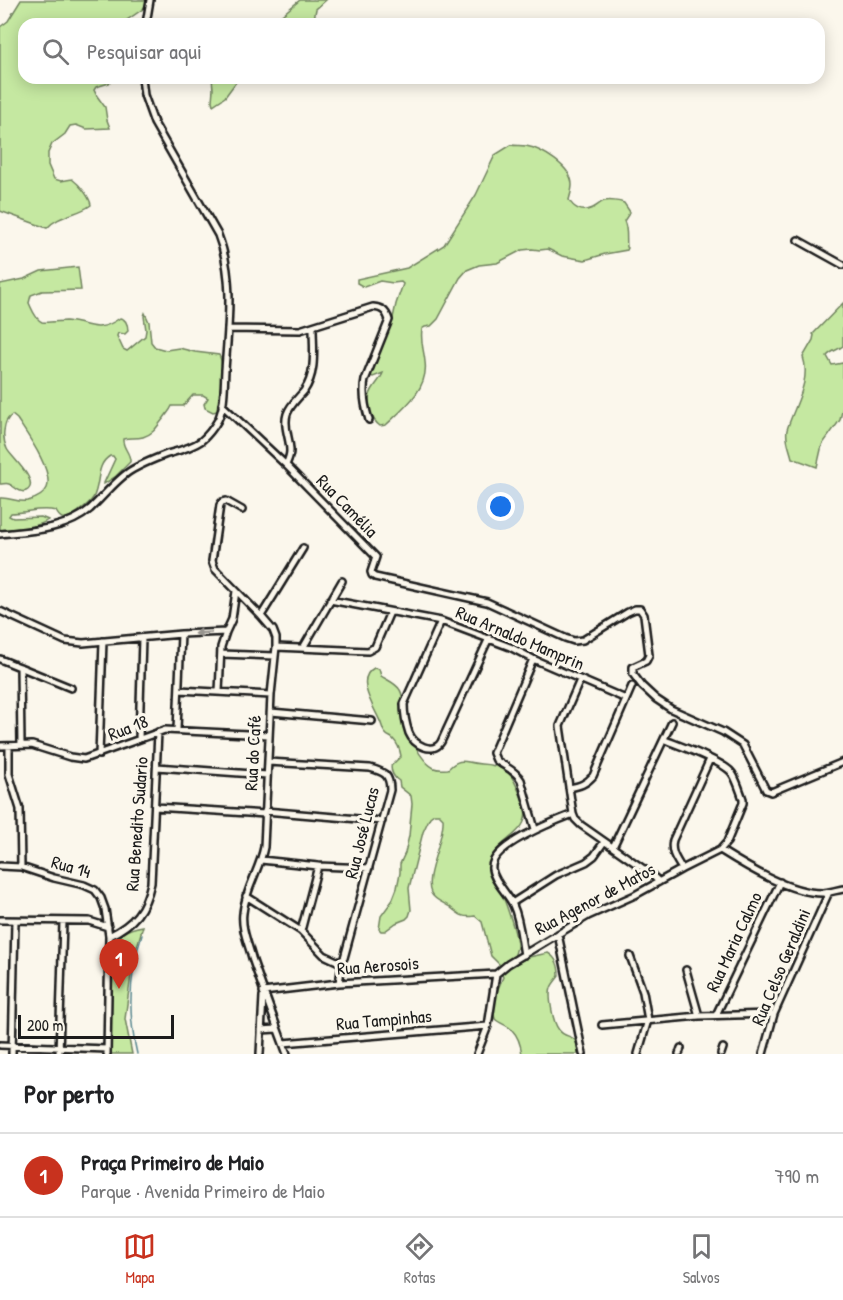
<!DOCTYPE html>
<html lang="pt">
<meta charset="utf-8">
<style>
:root{--surface:#fff;--page:#f6f6f6;--text:#202124;--muted:#757577;--line:#e0e0e0;--accent:#c8321e}
body{margin:0;font-family:"Patrick Hand",sans-serif;background:var(--page);color:var(--text)}
.scale{position:absolute;left:18px;bottom:15px;width:156px;box-sizing:border-box;padding-left:6px;border:3px solid #1c1c1c;border-top:0;font-size:16px;line-height:21px;white-space:nowrap;color:#1c1c1c;-webkit-text-stroke:4px #fbf7ec;paint-order:stroke}
.you{position:absolute;left:501px;top:507px;width:21px;height:21px;margin:-15px;border:4px solid #fff;border-radius:50%;background:#1a73e8;box-shadow:0 0 0 9px #1a73e833}
.badge{display:grid;place-items:center;width:39px;height:39px;border-radius:50%;background:var(--accent);color:#fff;font-size:20px;font-weight:700}
.pin{position:absolute;translate:-50% -50px;filter:drop-shadow(0 2px 3px #0008)}
.pin::after{content:'';position:absolute;top:32px;width:21px;height:18px;background:inherit;clip-path:polygon(0 0,100% 0,50% 100%)}
.list{margin:0;padding:0;list-style:none}
h2{display:flex;justify-content:space-between;align-items:center;height:78px;margin:0;padding:0 24px;font-size:26px}
h2 small{font-size:20px;font-weight:400;color:var(--muted)}
.list li{display:grid;grid-template-columns:39px 1fr auto;gap:18px;align-items:center;box-sizing:border-box;height:84px;padding:0 24px;border-top:2px solid var(--line)}
.list b{display:block;font-size:22px;white-space:nowrap}
.list p{margin:0;font-size:20px;white-space:nowrap;color:var(--muted)}
.list em{font-size:20px;font-style:normal;color:var(--muted)}
.icon{flex:none;width:33px;height:33px;fill:none;stroke:currentColor;stroke-width:2;stroke-linecap:round;stroke-linejoin:round}
.map{position:relative;flex:none;width:843px;height:1054px;overflow:hidden}
.search{position:absolute;background:var(--surface);box-shadow:0 3px 15px #0003;left:18px;right:18px;top:18px;height:66px;display:flex;align-items:center;gap:15px;box-sizing:border-box;padding:0 21px;border-radius:18px;color:var(--muted);font-size:22px}
.sheet{height:162px;background:var(--surface)}
nav{display:flex;justify-content:space-around;align-items:center;box-sizing:border-box;height:84px;border-top:2px solid var(--line);background:var(--surface);font-size:16px;color:var(--muted)}
nav a{display:grid;justify-items:center;gap:3px}
nav .on{color:var(--accent)}
.map>svg:first-child{display:block}
</style>
<div class="map">
<svg width="843" height="1054" viewBox="0 0 843 1054">
<rect width="100%" height="100%" fill="#fbf7ec"/>
<filter id="ink" filterUnits="userSpaceOnUse"><feTurbulence type="fractalNoise" baseFrequency=".0167" numOctaves="2"/><feDisplacementMap in="SourceGraphic" scale="12" xChannelSelector="R" yChannelSelector="G"/><feConvolveMatrix kernelMatrix="1 2 1 2 8 2 1 2 1" color-interpolation-filters="sRGB"/></filter>
<g filter="url(#ink)">
<path fill="#c5e8a1" stroke="#70825e" stroke-width="1.5" d="M21,0H148L143,9L121,24H24V78H110L112,79L109,83L96,87L94,90L97,96L105,107L107,120L110,128L86,129L76,125L70,126L65,134L52,144L48,153V165L54,179L61,181L72,179C79,184 90,197 91,205C78,215 58,215 47,228L0,211V27L8,21Z
M300,0H326L316,9L313,24H271Z
M212,78H239L225,97L213,105L212,101L213,89Z
M511,145C516,146 521,145 526,146C542,149 572,167 572,185C572,190 570,196 569,200C573,207 581,213 590,209C595,208 599,203 604,201C610,200 619,201 624,203L630,212L624,221C628,229 626,238 627,247L628,248L627,250L605,254L585,260L562,256L548,249L540,250L532,249L522,250L497,263L479,265L467,270L460,278L438,319L431,326L425,327L422,329C420,343 424,349 425,362C429,389 403,409 386,425L380,426C372,420 366,406 370,395C372,387 380,381 383,373L373,377L371,376L370,372L377,354L393,318L396,304L403,284L401,282L393,283L380,281L364,287L357,283V279L407,268L444,245L476,195L495,155Z
M78,267L81,290L42,291L31,295L29,303C32,309 35,319 42,322C46,323 61,321 66,321C90,323 96,335 120,318C127,319 128,325 128,331L125,334L118,333L117,336L123,349L127,351L145,336L146,330L144,316L145,313L149,322L151,342L155,347L166,350L179,348L195,352L219,355C226,368 219,394 217,409V411L213,412L205,408L204,404L208,398L203,395H193L183,406H172C170,411 167,413 164,418C157,426 154,434 143,437C136,439 130,437 123,439C122,448 131,453 130,462L115,477L104,484V483L115,459L113,456H110C95,465 101,484 93,498C89,504 70,520 62,518C59,517 57,513 56,511C39,507 27,513 11,513L9,516L13,518L41,517L48,520C35,529 15,528 0,530V498C10,497 18,503 28,501C35,499 44,495 47,488C54,471 26,433 17,419L12,415C6,419 5,424 4,431C3,438 4,442 7,449C10,456 42,483 26,491C20,494 14,486 9,484C7,483 3,484 0,484V284L24,279L41,271Z
M843,303V346C838,350 831,351 827,356L832,365L843,363V407L840,420L822,445L817,467L792,458C790,449 785,439 787,430C788,426 790,421 792,416C799,398 810,377 803,357L813,340L814,335L813,334Z
M374,668L379,669L381,676C387,680 396,683 400,690C405,698 402,708 404,717C407,732 420,761 434,768C438,770 443,769 448,769C461,756 465,763 481,764C499,765 510,769 517,787C520,794 524,801 525,808C531,835 493,840 490,864C489,875 498,884 502,894C506,904 518,937 517,947C516,951 514,956 514,960L519,962L529,957L548,953C557,958 559,966 559,976C557,979 552,984 551,988C548,996 553,1023 559,1030C567,1041 577,1030 578,1054H522C521,1047 518,1036 512,1030C508,1025 500,1024 495,1019C490,1003 497,992 503,977L500,971L499,964L491,956L482,922L475,916C462,918 460,915 450,907C444,903 434,900 431,893C423,877 445,839 443,818L439,814H434L430,817L423,832L409,888L411,910L409,916L406,919L396,923L385,931H381L379,929L381,916L392,901L397,888L400,873V864L405,853L409,836L412,804L411,796L400,787L399,781C393,777 391,773 391,766L401,756C400,750 397,743 393,739C389,735 389,738 385,733C382,729 382,724 379,719C373,706 355,678 374,668Z
M143,926L133,960L125,1019L132,1054H109L110,950C118,934 125,929 143,926Z"/>
<g fill="none" stroke-linecap="round" stroke-linejoin="round">
<path stroke="#588790" stroke-width="1.5" d="M137,1054C128,1015 129,973 142,935"/>
<defs>
<path id="street" d="M146,24L150,0
M798,240L843,265
M228,329L300,330L373,307C382,308 386,310 389,320L365,380C362,394 365,407 369,420
M222,405L286,465L376,557L371,572L372,575L375,577L487,602L565,638L574,641L583,640L628,612L635,609H640L644,615L649,655L646,661L633,667V674L642,686L656,699L671,709L723,732L743,745L766,790L771,792L843,762
M286,465C288,460 290,456 290,451C290,438 283,427 287,414C290,405 298,398 304,391C317,372 313,349 313,327
M242,510L226,501L222,502L220,505L212,561L215,569L261,616L273,630L276,638V647L271,695L264,847C260,869 245,890 243,913C241,928 248,943 252,958C263,990 275,1022 287,1054
M0,534C31,531 66,530 90,509C103,497 116,480 130,471C141,464 154,459 167,454C178,451 191,448 201,441C207,436 214,427 218,420C225,405 224,386 225,370C228,326 235,278 218,235L154,123L144,95L142,78
M330,600L441,621L510,647L533,659L626,699
M0,611L65,641L83,643L181,634L226,632
M261,616L303,548
M441,621L404,704C404,713 406,724 409,733C414,745 433,755 441,742L489,638
M276,647L368,651L375,647L390,612
M303,648L342,581
M221,654L275,656
M0,659L71,688
M533,659L493,753L496,760C505,767 515,770 521,780L535,829
M20,667L21,745
M580,680L560,726L573,814L575,819L581,825L651,874L659,882
M179,690L271,695
M219,692L221,647L226,632L232,619L236,591
M271,712L372,721
M177,730L181,634
M139,739L142,638
M0,746L32,745L70,757L84,759L165,730L269,735
M9,746V774L20,809L21,867
M99,755L103,641
M268,762L370,768C384,772 390,774 390,790L344,958
M157,767L267,775
M569,788C580,786 586,784 593,776L632,686
M155,807L265,814
M265,811L382,821
M613,847L672,722
M720,850C747,867 791,894 824,893C831,892 837,890 843,889
M261,860L318,866L369,868
M0,866L21,867L54,878L84,885L95,890L101,898L105,909L109,936L107,1054
M682,869C676,859 670,852 673,840L710,759
M246,896L301,931L324,955L339,962
M512,903L556,875L586,862L594,856L604,842
M0,920L89,921L108,927
M301,931L318,866
M558,934L583,1054
M109,936C134,924 145,910 151,883L158,732
M524,955C521,939 520,920 513,905C508,894 494,882 492,869C489,846 555,821 573,814
M630,956L643,992L648,1020L638,1054
M686,970L699,1016
M339,983L342,964
M263,992L339,983L496,974
M716,1015L780,882
M602,1025L699,1016L774,1014
M261,1030L277,1029
M283,1043L488,1026
M0,1045L107,1049
M12,1054L15,921
M59,1054L63,922
M260,1054L263,996
M477,1054L488,1026L496,974L508,964L588,916L635,895L682,869L720,850L727,842L743,803V799C740,791 737,780 732,773C723,761 680,746 665,740
M679,1054L681,1048
M721,1054L723,1048
M763,1054L774,1014L829,892"/>
</defs>
<use href="#street" stroke="#1c1c1c" stroke-width="10"/>
<use href="#street" stroke="#fbf7ec" stroke-width="5"/>
</g>
<defs><path id="oneway-solid" d="M-6-.8H1V-3.2L6.5 0L1 3.2V.8H-6Z" transform="scale(1.5)"/></defs>
<use fill="#97948e" href="#oneway-solid" transform="translate(203 633) rotate(177)"/>
</g>
<g text-anchor="middle" stroke-width="6" stroke-linejoin="round" paint-order="stroke">
<g font-size="18" fill="#1c1c1c" stroke="#fbf7ec">
<text transform="translate(347 506) rotate(46)" y="6">Rua Camélia</text>
<text transform="translate(520 638) rotate(23)" y="6">Rua Arnaldo Mamprin</text>
<text transform="translate(128 728) rotate(-21)" y="6">Rua 18</text>
<text transform="translate(253 753) rotate(-87)" y="6">Rua do Café</text>
<text transform="translate(137 824) rotate(-86)" y="6">Rua Benedito Sudario</text>
<text transform="translate(362 833) rotate(-76)" y="6">Rua José Lucas</text>
<text transform="translate(71 867) rotate(16)" y="6">Rua 14</text>
<text transform="translate(595 899) rotate(-28)" y="6">Rua Agenor de Matos</text>
<text transform="translate(734 942) rotate(-65)" y="6">Rua Maria Calmo</text>
<text transform="translate(378 966) rotate(-4)" y="6">Rua Aerosois</text>
<text transform="translate(781 967) rotate(-67)" y="6">Rua Celso Geraldini</text>
<text transform="translate(384 1020) rotate(-5)" y="6">Rua Tampinhas</text>
</g>
</g>
</svg>
<div class="scale">200 m</div>
<div class="you"></div>
<div class="pin badge" style="left:119px;top:989px">1</div>
<div class="search"><svg class="icon" aria-label="search" viewBox="0 0 24 24"><circle cx="10" cy="10" r="6"/><path d="M15 15l6 6"/></svg>Pesquisar aqui</div>
</div>
<section class="sheet">
<h2>Por perto<small></small></h2>
<ul class="list">
<li><span class="badge">1</span><div><b>Praça Primeiro de Maio</b><p>Parque · Avenida Primeiro de Maio</p></div><em>790 m</em></li>
</ul>
</section>
<nav>
<a class="on"><svg class="icon" aria-label="map" viewBox="0 0 24 24"><path d="M3 6l6-2 6 2 6-2v14l-6 2-6-2-6 2zM9 4v14M15 6v14"/></svg>Mapa</a>
<a><svg class="icon" aria-label="directions" viewBox="0 0 24 24"><path d="M12 3l9 9-9 9-9-9zM9 14v-3h6M13 9l2 2-2 2"/></svg>Rotas</a>
<a><svg class="icon" aria-label="saved" viewBox="0 0 24 24"><path d="M7 4h10v16l-5-4-5 4z"/></svg>Salvos</a>
</nav>
